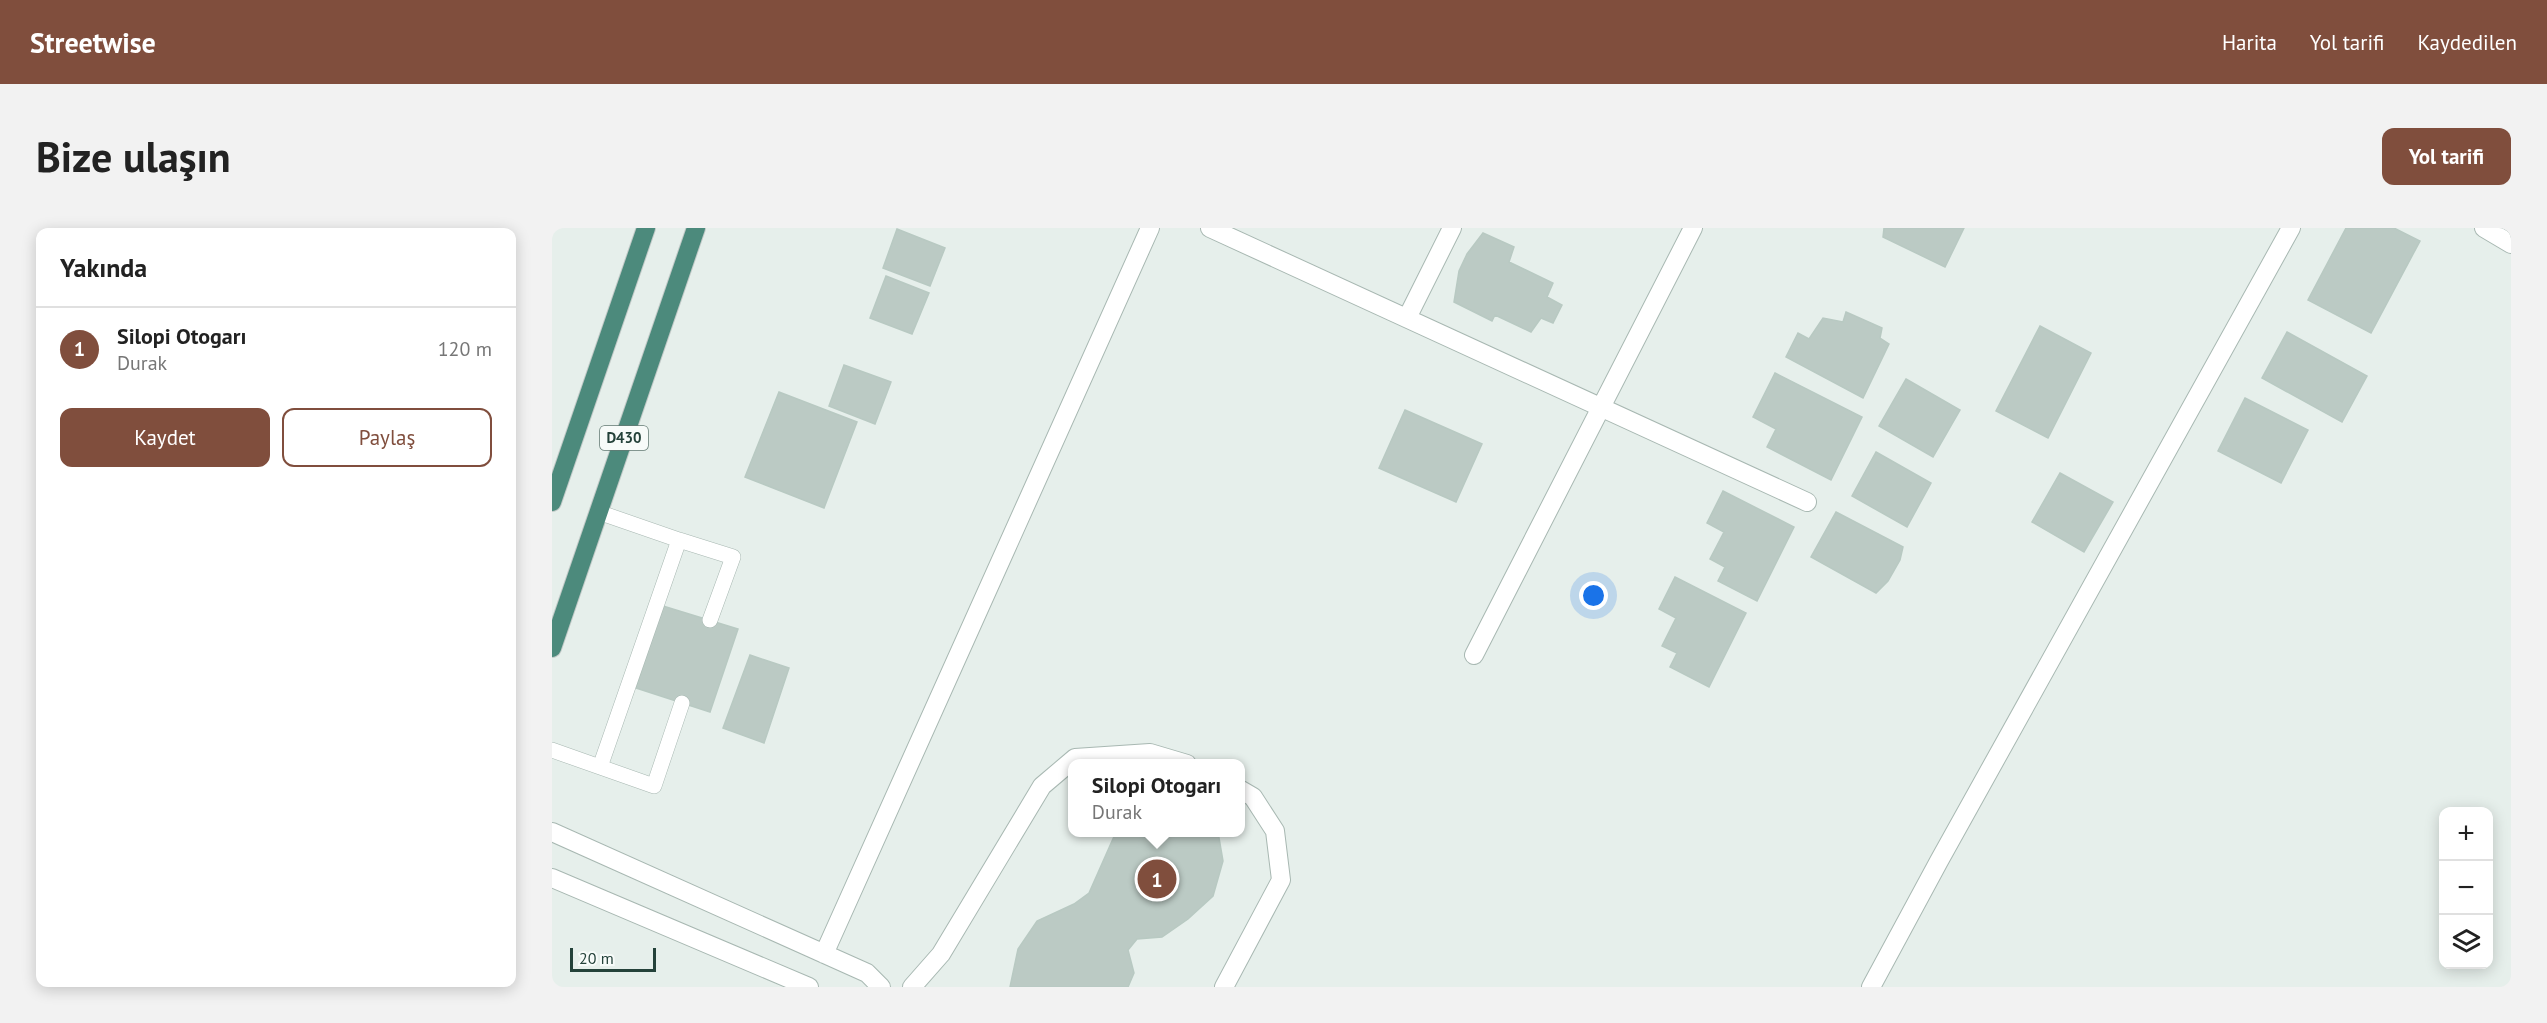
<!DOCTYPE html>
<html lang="tr">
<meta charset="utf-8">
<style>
:root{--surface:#fff;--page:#f2f2f2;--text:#222;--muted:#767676;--line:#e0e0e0;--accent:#804e3d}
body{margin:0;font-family:"PT Sans",sans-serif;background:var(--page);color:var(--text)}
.controls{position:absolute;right:18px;bottom:18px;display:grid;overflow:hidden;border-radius:12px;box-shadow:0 3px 15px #0003}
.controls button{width:54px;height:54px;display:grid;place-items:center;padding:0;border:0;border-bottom:2px solid var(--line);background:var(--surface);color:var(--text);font:30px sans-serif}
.scale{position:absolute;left:18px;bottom:15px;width:86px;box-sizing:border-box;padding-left:6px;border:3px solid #24423a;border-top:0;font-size:16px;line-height:21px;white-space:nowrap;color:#24423a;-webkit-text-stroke:4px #f7fbf9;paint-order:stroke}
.you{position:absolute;left:1042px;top:368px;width:21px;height:21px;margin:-15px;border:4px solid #fff;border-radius:50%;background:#1a73e8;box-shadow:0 0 0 9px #1a73e833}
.badge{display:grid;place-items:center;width:39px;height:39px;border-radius:50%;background:var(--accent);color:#fff;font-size:20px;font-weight:700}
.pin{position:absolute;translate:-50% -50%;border:3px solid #fff;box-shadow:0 2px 6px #0006}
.popup{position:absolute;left:516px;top:531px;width:177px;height:78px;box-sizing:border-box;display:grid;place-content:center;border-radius:12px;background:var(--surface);filter:drop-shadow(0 2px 4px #0005);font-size:20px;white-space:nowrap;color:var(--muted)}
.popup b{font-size:22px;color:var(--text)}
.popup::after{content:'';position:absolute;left:50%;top:100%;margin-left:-12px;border:12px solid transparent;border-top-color:var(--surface)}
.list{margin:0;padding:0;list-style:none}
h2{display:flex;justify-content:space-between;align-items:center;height:78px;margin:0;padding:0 24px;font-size:26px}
h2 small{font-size:20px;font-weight:400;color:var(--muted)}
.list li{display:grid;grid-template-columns:39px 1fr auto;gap:18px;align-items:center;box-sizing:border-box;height:84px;padding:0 24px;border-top:2px solid var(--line)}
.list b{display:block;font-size:22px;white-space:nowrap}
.list p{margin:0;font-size:20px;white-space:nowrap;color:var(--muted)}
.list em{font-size:20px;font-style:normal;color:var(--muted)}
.actions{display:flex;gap:12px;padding:18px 24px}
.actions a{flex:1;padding:14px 0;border:2px solid var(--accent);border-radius:12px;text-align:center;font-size:21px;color:var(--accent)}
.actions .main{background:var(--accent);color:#fff}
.icon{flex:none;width:33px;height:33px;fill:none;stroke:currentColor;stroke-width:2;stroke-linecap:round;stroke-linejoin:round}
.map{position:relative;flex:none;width:1959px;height:759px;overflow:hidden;border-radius:12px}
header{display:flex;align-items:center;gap:36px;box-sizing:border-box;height:84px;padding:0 30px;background:var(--accent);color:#fff}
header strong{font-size:28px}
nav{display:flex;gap:33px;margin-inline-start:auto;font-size:21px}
.intro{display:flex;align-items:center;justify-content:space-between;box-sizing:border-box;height:144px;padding:0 36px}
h1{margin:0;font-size:42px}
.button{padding:15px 27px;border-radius:12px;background:var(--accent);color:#fff;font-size:21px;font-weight:700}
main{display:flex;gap:36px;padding:0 36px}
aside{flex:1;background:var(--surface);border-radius:12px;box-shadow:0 3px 15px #0003}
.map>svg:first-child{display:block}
</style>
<header>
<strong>Streetwise</strong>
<nav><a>Harita</a><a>Yol tarifi</a><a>Kaydedilen</a></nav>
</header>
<div class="intro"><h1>Bize ulaşın</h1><a class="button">Yol tarifi</a></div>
<main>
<aside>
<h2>Yakında<small></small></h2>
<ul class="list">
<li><span class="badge">1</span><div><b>Silopi Otogarı</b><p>Durak</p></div><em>120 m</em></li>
</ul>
<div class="actions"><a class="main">Kaydet</a><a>Paylaş</a></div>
</aside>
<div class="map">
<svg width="1959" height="759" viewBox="0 0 1959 759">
<rect width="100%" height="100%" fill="#e6efeb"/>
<path fill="#bbcac4" stroke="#b8c9c2" stroke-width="1.5" d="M1332,0H1412L1393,39L1331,9Z
M1794,0H1842L1868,13L1819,105L1756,72Z
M345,1L393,20L378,58L331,40Z
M931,5L962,19L957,34L1001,55L995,69L1010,77L1001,95L989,90L979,104L943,87L940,93L902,74L907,43L915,26Z
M334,48L377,65L360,106L318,90Z
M1294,84L1330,100L1328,110L1337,116L1311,170L1234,129L1246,105L1257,111L1271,90L1291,94Z
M1488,98L1539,125L1496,210L1444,183Z
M1735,104L1815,148L1790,194L1710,150Z
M292,137L339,154L323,196L277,178Z
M1223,145L1310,189L1279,252L1215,219L1224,201L1201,189Z
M1354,151L1408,182L1381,229L1327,198Z
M227,164L305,194L272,280L193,249Z
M1693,170L1756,202L1729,255L1666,223Z
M853,182L930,216L904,274L827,240Z
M1324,224L1379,255L1355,299L1300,268Z
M1508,245L1561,274L1532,324L1480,294Z
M1171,263L1242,299L1205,373L1166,353L1173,339L1158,331L1172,304L1155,295Z
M1284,284L1351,319L1348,332L1336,353L1324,365L1259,329Z
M1123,349L1194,385L1157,459L1118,439L1125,425L1110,418L1124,390L1107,381Z
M111,378L186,401L158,484L84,460Z
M198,427L237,440L212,515L171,500Z
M564,604H666L671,633L661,668L636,691L610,709L585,711L576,722L582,745L576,759H458L466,721L485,693L522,676L537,665Z"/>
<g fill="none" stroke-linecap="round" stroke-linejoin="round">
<defs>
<path id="service" d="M127,312L181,329L158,392
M0,522L48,539L127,312L46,284
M48,539L102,558L130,475"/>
<path id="minor" d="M658,0L1255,274
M1932,0L1959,16
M855,90L900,0
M922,427L1141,0
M0,604L315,745L329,759
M0,650L257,759
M272,726L598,0
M360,759L389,726L490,558L523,530L598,525L635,536
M672,759L729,652L723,603L701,569L689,562
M1319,759L1387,633L1739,0"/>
<path id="trunk" d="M0,274L94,0
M0,420L144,0"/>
</defs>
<use href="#service" stroke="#a8b8b2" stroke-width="16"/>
<use href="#minor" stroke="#a8b8b2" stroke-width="20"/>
<use href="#trunk" stroke="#c2cac8" stroke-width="20"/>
<use href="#service" stroke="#fff" stroke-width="15"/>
<use href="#minor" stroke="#fff" stroke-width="18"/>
<use href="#trunk" stroke="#4c8a7c" stroke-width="18"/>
</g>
<g text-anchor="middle" stroke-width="4.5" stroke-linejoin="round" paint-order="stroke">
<rect fill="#f7fbf9" stroke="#637a73" stroke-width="1.5" x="48" y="198" width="48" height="24" rx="4.5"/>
<g font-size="15" font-weight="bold" fill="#24423a">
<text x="72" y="215">D430</text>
</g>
</g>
</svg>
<div class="controls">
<button>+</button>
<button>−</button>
<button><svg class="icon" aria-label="layers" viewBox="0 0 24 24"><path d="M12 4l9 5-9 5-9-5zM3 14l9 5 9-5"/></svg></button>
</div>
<div class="scale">20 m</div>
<div class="you"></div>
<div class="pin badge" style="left:605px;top:651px">1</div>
<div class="popup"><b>Silopi Otogarı</b>Durak</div>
</div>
</main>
